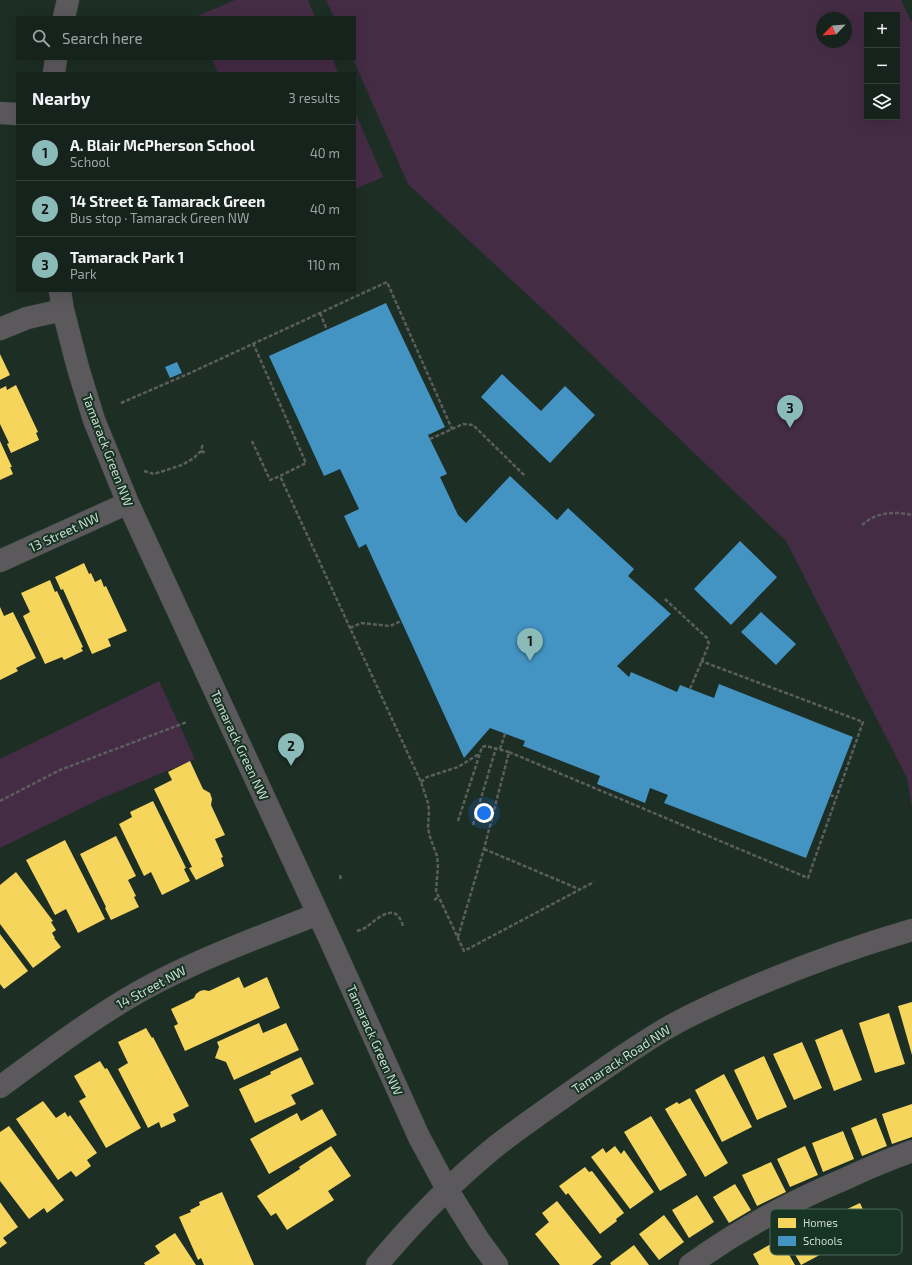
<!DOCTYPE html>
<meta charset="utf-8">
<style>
:root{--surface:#16221c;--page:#1f2a25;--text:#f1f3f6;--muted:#9ea4a3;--line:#353f3b;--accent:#8bbbb9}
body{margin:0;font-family:"Exo 2",sans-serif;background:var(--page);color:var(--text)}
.controls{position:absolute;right:12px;top:12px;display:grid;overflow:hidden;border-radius:0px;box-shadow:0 4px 16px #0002}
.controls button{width:36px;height:36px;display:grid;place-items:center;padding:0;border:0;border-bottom:1px solid var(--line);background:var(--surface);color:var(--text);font:20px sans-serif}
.compass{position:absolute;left:816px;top:12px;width:36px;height:36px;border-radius:50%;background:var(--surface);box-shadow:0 4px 16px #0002;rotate:245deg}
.you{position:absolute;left:484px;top:813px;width:14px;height:14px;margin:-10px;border:3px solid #fff;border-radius:50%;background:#1a73e8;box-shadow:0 0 0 6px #1a73e833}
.badge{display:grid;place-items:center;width:26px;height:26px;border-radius:50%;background:var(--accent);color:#111;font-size:13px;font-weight:700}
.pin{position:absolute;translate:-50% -33px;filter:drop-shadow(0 1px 2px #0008)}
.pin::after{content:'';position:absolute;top:21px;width:14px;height:12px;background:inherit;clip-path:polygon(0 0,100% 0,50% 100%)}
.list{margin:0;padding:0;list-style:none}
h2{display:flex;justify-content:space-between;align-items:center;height:52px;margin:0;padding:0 16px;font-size:17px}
h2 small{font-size:13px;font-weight:400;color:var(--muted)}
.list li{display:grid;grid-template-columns:26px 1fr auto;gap:12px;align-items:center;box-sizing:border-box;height:56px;padding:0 16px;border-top:1px solid var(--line)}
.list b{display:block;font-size:15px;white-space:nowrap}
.list p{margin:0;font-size:13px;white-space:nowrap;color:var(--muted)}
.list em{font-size:13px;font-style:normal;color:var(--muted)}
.icon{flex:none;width:22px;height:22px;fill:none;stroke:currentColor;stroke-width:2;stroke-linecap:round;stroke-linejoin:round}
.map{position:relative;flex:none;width:912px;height:1265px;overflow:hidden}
.search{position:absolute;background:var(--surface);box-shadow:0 4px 16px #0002;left:16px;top:16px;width:340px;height:44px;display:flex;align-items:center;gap:10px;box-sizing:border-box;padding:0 14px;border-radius:0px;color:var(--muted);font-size:15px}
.panel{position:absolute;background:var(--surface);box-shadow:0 4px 16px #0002;left:16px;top:72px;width:340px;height:220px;border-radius:0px}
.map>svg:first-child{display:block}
</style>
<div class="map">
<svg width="912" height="1265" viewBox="0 0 912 1265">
<rect width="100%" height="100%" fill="#1d2e25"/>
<path fill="#452c45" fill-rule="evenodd" d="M235,0H308L315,17H195Z
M326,0H901L912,23V808L907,778L786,541L571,335L408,184L353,59H355V17H334ZM867,15H897V117H867ZM822,18H846V42H822Z
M212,59H333L338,73H218Z
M355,112L383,177L355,189Z
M159,681L195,759L100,799L0,848V759Z"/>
<path fill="#f6d55c" d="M0,354L10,375L0,380Z
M16,385L38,432L36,433L39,440L11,453L7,444L9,443L0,424V389L6,386L7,390Z
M0,441L12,467H10L13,474L0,480Z
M84,563L89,574L91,573L95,582L101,579L104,587L106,586L127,631L108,639L111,646L92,654L63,589L61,590L55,577Z
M50,580L55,592L57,591L83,647L81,648L83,651L64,660L62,657L45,664L23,616L30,612L21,593Z
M0,607L4,616L13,612L36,658L16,668L18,671L0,680Z
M190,761L203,789L210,793L212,799L211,805L225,835L215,839L223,857L221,858L224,866L196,880L189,868L192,867L154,789L172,780L168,772Z
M153,801L186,868L184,869L190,881L162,895L151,872L144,876L119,824L132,817L130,812Z
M116,836L136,876L128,880L136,896L134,897L139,907L111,920L105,908L106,907L80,854Z
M65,840L105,919L78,933L66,909L55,915L26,860Z
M16,872L53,921L51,922L56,930L52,933L55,938H54L61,947L33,968L0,924V885Z
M0,934L28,971L4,989L0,984Z
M239,977L244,988L267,977L280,1008L185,1051L174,1026L178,1024L171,1009L194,998L196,994L200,991L204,990L209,991Z
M912,1002V1055L898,1006Z
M889,1013L905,1064L875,1073L859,1023Z
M259,1023L263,1033L286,1023L299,1050L234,1080L226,1062L215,1058L219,1047L217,1042Z
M146,1028L152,1038L153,1037L189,1106L173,1114L176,1121L161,1128L159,1122L148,1128L118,1069L128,1063L118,1042Z
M842,1029L862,1080L834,1091L815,1040Z
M802,1042L822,1088L794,1100L773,1054Z
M764,1056L787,1107L757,1120L734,1070Z
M301,1057L314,1084L291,1095L296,1104L255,1123L239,1089L271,1074L270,1072Z
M100,1061L105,1069L107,1068L141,1128L106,1148L79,1101L86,1097L74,1076Z
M724,1074L752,1127L722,1142L695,1090Z
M690,1098L728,1163L705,1177L665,1109L677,1102L679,1104Z
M43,1101L56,1118L65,1112L68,1117L70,1115L97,1153L87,1160L91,1166L76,1177L71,1171L58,1180L16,1119Z
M912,1104V1137L892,1144L882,1114Z
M322,1109L337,1135L269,1174L250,1139L297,1113L301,1121Z
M651,1116L687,1175L660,1191L624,1132Z
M876,1118L887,1146L862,1156L851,1128Z
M9,1126L64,1200L47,1213L44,1208L29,1219L0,1181V1132Z
M843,1131L854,1159L823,1172L812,1143Z
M331,1146L351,1176L328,1191L334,1200L287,1230L276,1213L271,1216L257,1196L300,1169L299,1167Z
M615,1146L621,1154L624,1150L654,1192L630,1209L591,1157L603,1148L606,1153Z
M805,1146L818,1175L790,1187L777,1159Z
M771,1162L786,1192L757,1206L742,1175Z
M585,1167L589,1172L592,1171L624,1213L616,1219L617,1221L600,1234L568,1193L566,1195L559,1186Z
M735,1184L751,1210L729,1223L713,1197Z
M222,1192L254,1265H204L201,1258L198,1260L179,1217L191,1212L190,1210L200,1205L199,1202Z
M697,1195L714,1222L689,1238L672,1210Z
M557,1201L602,1257L592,1265H560L535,1234L549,1222L542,1213Z
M0,1202L18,1227L3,1238L7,1243L0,1248Z
M860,1203L876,1238L846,1252L830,1217Z
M664,1215L684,1242L659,1260L639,1234Z
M813,1221L829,1250L801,1265L785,1237Z
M175,1233L196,1265H145L144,1263L160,1253L155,1246Z
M780,1239L795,1265H759L753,1254Z
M634,1245L649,1265H611L610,1263Z"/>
<path fill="#4393c3" d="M386,303L445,427L428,435L447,474L440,477L458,515L466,523L510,476L557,520L568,508L634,569L628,576L671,614L617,666L629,677L631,672L677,692L680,685L714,698L719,684L853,737L806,858L664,803L668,795L650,788L645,803L597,784L600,776L523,746L525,741L490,728L464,758L366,544L359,548L344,516L359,509L340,469L324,476L269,356Z
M177,362L182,373L170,378L165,367Z
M502,374L541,411L565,386L595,415L550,463L481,397Z
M740,541L777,577L731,625L694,589Z
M761,612L796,644L776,665L741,632Z"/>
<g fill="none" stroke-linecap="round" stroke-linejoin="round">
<defs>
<path id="minor" d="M64,17L68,0
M54,73L56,59
M0,113L17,114
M60,291L63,310L78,368L94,420L128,503L331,942L419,1137L447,1189L478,1239L497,1265
M0,329L27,318L63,310
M0,561L128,503
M0,1087C51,1050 102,1010 159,981C210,955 264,935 318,914
M377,1265C413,1222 452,1182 495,1147C519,1128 544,1111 568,1094C601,1071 633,1048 667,1028C697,1011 729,997 760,984C810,963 860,945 912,930
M690,1265C738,1230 792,1201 847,1178C868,1168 890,1159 912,1151"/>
</defs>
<use href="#minor" stroke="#3a4840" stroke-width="23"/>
<path stroke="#5c5e5e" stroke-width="2.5" stroke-dasharray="4 2" stroke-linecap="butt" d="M320,313L327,330
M253,343L306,463L280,476L421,782L428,803L429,810L428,828L430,837L437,856L438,865L436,891L464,951L594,882
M121,403L190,373L387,282L452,429
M430,439L463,424L473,425L525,476
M252,441L270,480L280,476
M201,451L206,453
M144,471L154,474L182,465L194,458L201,451L203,443
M862,525C876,512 895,511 912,515
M665,599L707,638L709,644L690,689
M350,628L361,623L390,626L401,621
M500,749L505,734
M421,782L427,777L458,767L479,754
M830,795L837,797
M0,801L60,770L187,722
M458,821L482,747L486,746L509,752
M473,825L496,748
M484,849L579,889
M340,875L341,881
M434,900L439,897
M357,931C360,930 364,929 366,927C374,922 390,905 399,917C401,920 402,923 403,926
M458,937L484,849L509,752L808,878L863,722L701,661"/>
<use href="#minor" stroke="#5c595d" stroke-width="22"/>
</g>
<g text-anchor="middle" stroke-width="4" stroke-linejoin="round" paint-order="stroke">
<g font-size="13" fill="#cadad0" stroke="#173425">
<text transform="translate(108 450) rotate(69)" y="5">Tamarack Green NW</text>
<text transform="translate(64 532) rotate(-25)" y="5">13 Street NW</text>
<text transform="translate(240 745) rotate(65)" y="5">Tamarack Green NW</text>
<text transform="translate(151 987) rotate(-28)" y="5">14 Street NW</text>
<text transform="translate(375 1040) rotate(66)" y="5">Tamarack Green NW</text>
<text transform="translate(621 1059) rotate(-33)" y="5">Tamarack Road NW</text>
</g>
</g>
<rect x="770" y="1209" width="132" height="46" rx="6" fill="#173425" stroke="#4d6658" stroke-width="1"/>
<rect x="778" y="1218" width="18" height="10" fill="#f6d55c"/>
<rect x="778" y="1236" width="18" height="10" fill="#4393c3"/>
<g font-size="11" fill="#cadad0">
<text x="803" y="1227">Homes</text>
<text x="803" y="1245">Schools</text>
</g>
</svg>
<div class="controls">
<button>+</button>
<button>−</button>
<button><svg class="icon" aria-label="layers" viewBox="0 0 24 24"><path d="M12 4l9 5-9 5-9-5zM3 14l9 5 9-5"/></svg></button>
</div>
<svg class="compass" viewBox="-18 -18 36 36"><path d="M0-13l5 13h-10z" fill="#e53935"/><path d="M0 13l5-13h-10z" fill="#9ea4a3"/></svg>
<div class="you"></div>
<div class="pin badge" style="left:530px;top:661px">1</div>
<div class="pin badge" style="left:291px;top:766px">2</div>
<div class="pin badge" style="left:790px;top:428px">3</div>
<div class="search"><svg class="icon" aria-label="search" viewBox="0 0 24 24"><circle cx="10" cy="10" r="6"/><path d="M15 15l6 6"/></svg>Search here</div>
<section class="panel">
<h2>Nearby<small>3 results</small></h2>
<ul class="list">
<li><span class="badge">1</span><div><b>A. Blair McPherson School</b><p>School</p></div><em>40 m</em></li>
<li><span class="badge">2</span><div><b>14 Street &amp; Tamarack Green</b><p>Bus stop · Tamarack Green NW</p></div><em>40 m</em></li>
<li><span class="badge">3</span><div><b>Tamarack Park 1</b><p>Park</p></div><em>110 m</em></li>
</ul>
</section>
</div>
